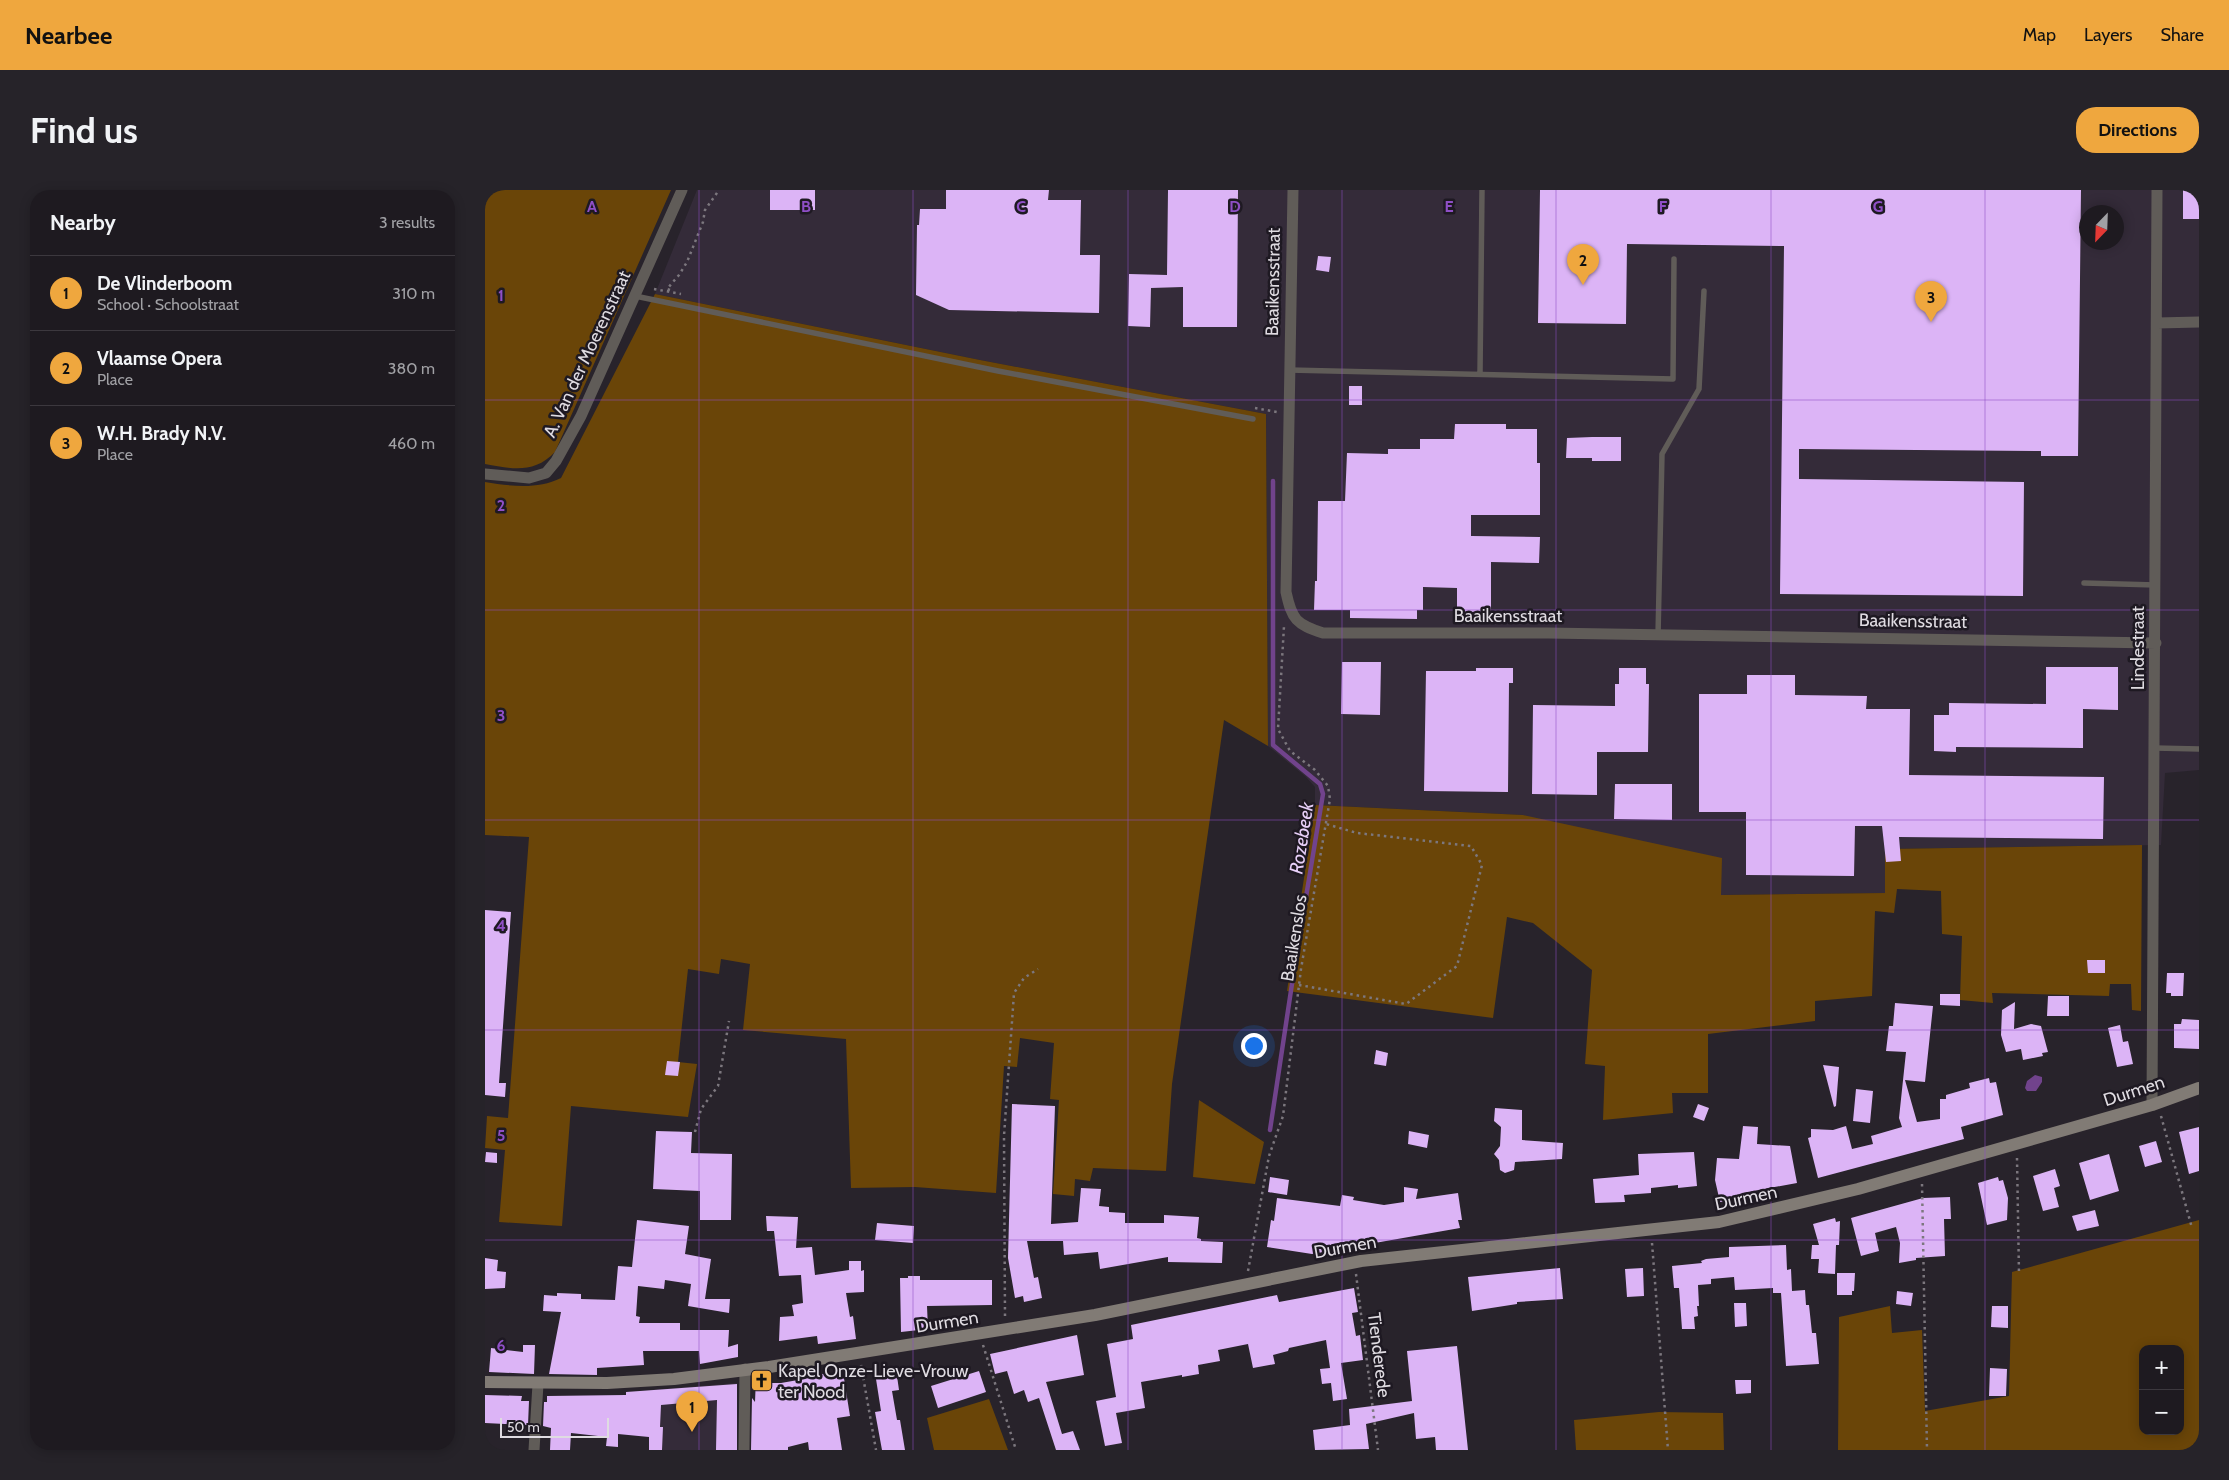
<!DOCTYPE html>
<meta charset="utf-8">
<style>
:root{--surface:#1e1a20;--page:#262329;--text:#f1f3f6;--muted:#a1a1a5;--line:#3c383e;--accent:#efa73e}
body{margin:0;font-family:Cabin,sans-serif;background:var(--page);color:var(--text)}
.controls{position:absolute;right:15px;bottom:15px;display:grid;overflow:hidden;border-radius:10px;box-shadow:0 2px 12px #0003}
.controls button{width:45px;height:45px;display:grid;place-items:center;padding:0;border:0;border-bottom:1px solid var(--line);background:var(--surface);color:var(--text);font:25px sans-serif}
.compass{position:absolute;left:1594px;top:15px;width:45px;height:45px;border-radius:50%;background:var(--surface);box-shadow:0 2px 12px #0003;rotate:203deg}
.scale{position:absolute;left:15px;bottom:12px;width:109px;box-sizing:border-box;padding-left:5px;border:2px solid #dfdbe1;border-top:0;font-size:14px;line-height:18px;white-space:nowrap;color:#dfdbe1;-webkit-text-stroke:4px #1e1922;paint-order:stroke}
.you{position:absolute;left:768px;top:855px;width:18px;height:18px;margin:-12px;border:4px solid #fff;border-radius:50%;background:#1a73e8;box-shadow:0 0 0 8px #1a73e833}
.badge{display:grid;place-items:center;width:32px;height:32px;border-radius:50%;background:var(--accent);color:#111;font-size:16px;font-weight:700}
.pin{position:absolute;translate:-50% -41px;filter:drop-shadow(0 1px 2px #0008)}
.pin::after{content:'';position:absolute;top:26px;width:18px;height:15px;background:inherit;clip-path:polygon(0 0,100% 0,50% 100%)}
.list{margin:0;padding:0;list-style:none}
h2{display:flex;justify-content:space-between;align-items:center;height:65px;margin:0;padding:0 20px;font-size:21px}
h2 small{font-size:16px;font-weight:400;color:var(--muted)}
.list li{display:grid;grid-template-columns:32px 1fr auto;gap:15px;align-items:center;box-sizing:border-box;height:75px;padding:0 20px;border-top:1px solid var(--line)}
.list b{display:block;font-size:19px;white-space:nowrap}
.list p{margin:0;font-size:16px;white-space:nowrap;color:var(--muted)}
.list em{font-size:16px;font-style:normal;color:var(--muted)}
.map{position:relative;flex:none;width:1714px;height:1260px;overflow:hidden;border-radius:20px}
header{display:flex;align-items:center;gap:30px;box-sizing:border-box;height:70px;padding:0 25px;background:var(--accent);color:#111}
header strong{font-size:24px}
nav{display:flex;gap:28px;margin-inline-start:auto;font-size:18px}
.intro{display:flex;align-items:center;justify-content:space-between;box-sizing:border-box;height:120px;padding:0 30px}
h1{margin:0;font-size:35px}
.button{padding:12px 22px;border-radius:20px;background:var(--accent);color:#111;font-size:18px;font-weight:700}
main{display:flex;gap:30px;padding:0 30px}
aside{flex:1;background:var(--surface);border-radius:20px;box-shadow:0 2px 12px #0003}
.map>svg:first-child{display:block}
</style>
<header>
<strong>Nearbee</strong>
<nav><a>Map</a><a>Layers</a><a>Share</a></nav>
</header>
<div class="intro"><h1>Find us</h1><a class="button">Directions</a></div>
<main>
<aside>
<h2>Nearby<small>3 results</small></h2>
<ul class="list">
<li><span class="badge">1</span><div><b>De Vlinderboom</b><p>School · Schoolstraat</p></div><em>310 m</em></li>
<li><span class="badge">2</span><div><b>Vlaamse Opera</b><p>Place</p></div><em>380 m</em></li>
<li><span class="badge">3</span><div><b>W.H. Brady N.V.</b><p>Place</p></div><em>460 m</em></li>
</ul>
</aside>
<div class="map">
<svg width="1714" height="1260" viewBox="0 0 1714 1260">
<rect width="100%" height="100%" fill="#28232b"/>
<path fill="#342b39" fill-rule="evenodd" d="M212,0H1714V580L1680,583L1676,655L1400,659V703L1236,705L1038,625L830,615V597L820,586L783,556L781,224L495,170L170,104ZM1602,22H1632V52H1602Z
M252,1193L251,1260H164L165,1200Z"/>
<path fill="#6a4508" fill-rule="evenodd" d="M0,0H186L70,262C49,284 27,279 0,274Z
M170,104L495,170L781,224L783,556L739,530L687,894L681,981L608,978L605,991L590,989L589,1006L568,1004L574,910L565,909L569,853L535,848L532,877L519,876L511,1003L430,997L366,998L361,849L258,840L265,774L236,769L234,784L203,779L193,872L212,874L203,927L86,916L77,1036L14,1032L20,960L0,958L2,926L23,928L44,647L0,645V292C25,296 52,300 76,288Z
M830,615L1038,625L1237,668L1236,705L1400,703V659L1657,655L1656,821L1647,820L1646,794H1625L1624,806L1507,803L1508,813L1475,810L1477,746L1457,744L1456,701L1412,699L1409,723L1390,721L1387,806L1330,811V831L1223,844V903H1187L1188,923L1118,930L1120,876L1100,874L1107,780L1048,733L1022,727L1008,828L802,801Z
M714,910L779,952L770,994L708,987Z
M1714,1030V1260H1353L1354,1127L1405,1116L1407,1143L1437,1140L1440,1221L1524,1206L1527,1082ZM1658,1159H1695V1241H1658Z
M504,1209L523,1260H449L442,1228Z
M1174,1222L1238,1223L1239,1260H1091L1089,1230Z"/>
<path fill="#71438c" d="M1550,885L1557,887V892L1551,901H1542L1540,898L1542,891Z"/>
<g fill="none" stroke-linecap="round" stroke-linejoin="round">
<path stroke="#71438c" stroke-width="4.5" d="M785,940L810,774L838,604L835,594L788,555V291"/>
</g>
<path fill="#dcb4f6" d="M285,0H330V20H285Z
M461,0H564L563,10H596L595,65H615L614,123L464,120L431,105L432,35H434L435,19H461Z
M683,0H753L752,137H698V97L666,98L665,137L643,136L644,84L682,85Z
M1055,0H1596L1593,266H1556V261L1314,259V289L1539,292L1538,406L1295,404L1299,56L1142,54L1141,134L1053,133Z
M1698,0H1714V29H1698Z
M833,66L846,67L844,82L831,80Z
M864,196H877V215H864Z
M970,234H1021V239H1052V273H1055V325H986V346L1055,347L1054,373L1006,372V429L972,428V398L938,397V420H932V429L865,428V420H829L830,391H832L833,311H860L862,263L903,264V259H935V249H969Z
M1107,247H1136V271H1107V268H1081L1082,248Z
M857,472H896L895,525L856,524Z
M1561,477H1633V520L1598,519V558L1471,557V562L1449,561V525H1464V513L1561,514Z
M991,478H1028V493H1024L1023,602L939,601L941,481H991Z
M1134,478H1161V494H1164L1163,562H1112V605L1047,604L1048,515L1130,516V494H1134Z
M1262,485H1310V505L1382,506L1381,519H1425L1424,585L1619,587L1618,649L1414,647L1416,671L1401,672L1397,636H1370L1369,686L1261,685V622H1214V504H1262Z
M1130,594H1187V630L1129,629Z
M0,720L26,722L14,893H21L20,907L0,905Z
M1602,770H1620V783H1603Z
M1682,783H1699L1698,806H1686V803H1681Z
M1455,804H1475V816L1455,815Z
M1563,806H1584V826H1562Z
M1530,812L1529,839L1546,834L1556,836L1563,862L1557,863L1558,866L1538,870L1536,859L1521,862L1516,845L1517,820Z
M1410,813L1448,816L1440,892L1420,890L1432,932L1455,929V909H1461V905L1485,898L1484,893L1504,888L1505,893L1511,892L1518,925L1476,937L1479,949L1333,988L1323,948L1326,947V939L1348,940L1361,936L1367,959L1388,954L1386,946L1417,937L1414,928L1421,862L1401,861L1404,836H1408Z
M1697,829L1714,830V859L1689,858V834H1696Z
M1635,835L1638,852L1643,851L1648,874L1632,877L1623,838Z
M891,860L903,863L901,876L889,874Z
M182,871L195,872L193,886L180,885Z
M1338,875L1354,877L1351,916L1349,917Z
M1371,899L1388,901L1385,933L1368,931Z
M527,914L570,916L566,1034L593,1032L596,998L616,999L614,1016L624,1017V1022L640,1023V1033H679V1025L714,1027L712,1048L716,1049V1051L738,1052L737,1073L683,1072V1067L615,1079L613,1062L579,1065L578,1051H542L549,1088L553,1087L557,1108L539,1112L538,1106L530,1108L523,1068Z
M1213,914L1224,918L1219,931L1208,927Z
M1010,918L1037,920V950L1078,953L1077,969L1030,972L1029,980L1020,983L1015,980L1014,970L1009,964L1015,956L1016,937L1009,931Z
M1258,936L1273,937L1272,954L1305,956L1312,993L1257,1003L1258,1008L1235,1012L1230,990L1232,968L1254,969Z
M1714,937V981L1704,984L1694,942Z
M171,941L207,942L206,963L247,964L246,1030H215V1001L168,999Z
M924,941L944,945L942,958L923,954Z
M1671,951L1677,972L1660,977L1654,956Z
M1,962L12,963V973L0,972Z
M1209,962L1212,996L1193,998V995L1166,998V1003L1139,1005L1140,1012L1110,1013L1108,989L1154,985L1153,964Z
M1624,964L1634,1001L1605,1010L1594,973Z
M1570,979L1575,996L1569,998L1574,1017L1558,1021L1548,986Z
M785,987L804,990L802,1005L783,1002Z
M1513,987L1514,991L1518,990L1523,1008L1522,1030L1502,1035L1493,993Z
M919,997L933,999L931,1009L973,1003L977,1030H973L975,1038L827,1064L782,1057L786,1030L789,1031L792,1008L855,1016L857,1005L869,1007L868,1010L899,1015L919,1012Z
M1465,1007L1466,1029H1459L1460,1066L1431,1068V1070L1414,1073L1415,1053L1411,1037L1390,1043L1394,1061L1376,1066L1366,1028L1438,1008Z
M1610,1020L1614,1036L1592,1041L1587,1026Z
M281,1026L313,1027L311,1058L327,1057L330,1085L364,1080V1071H376V1081L379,1080V1102L361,1103L365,1127L368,1126L371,1149L333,1154L332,1146L294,1151L295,1127L309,1126L307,1115L318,1113L316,1085L294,1086L289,1041H282Z
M1350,1028L1351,1032L1355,1031L1354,1055H1351L1350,1084L1333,1083L1334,1069H1326L1327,1055H1334L1328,1034Z
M152,1030L204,1036L200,1064L226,1069L220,1109H245L244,1123L203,1116L206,1094L180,1090L179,1099L153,1096L151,1126L155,1127L154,1133H195V1140H244L243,1157L253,1154V1167L215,1174L214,1161H158L159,1175L112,1178V1185L64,1184L76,1122L58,1121L59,1105L72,1106V1103L96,1104V1109L130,1110L133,1076L147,1077Z
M392,1033L429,1036L428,1053L390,1050Z
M1301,1055L1302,1080L1306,1079L1307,1101L1320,1100L1321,1115H1324L1327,1143H1331L1334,1174L1301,1176L1296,1103H1288V1098L1250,1100L1249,1087L1226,1089V1094L1213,1095L1214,1116H1212L1213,1126L1209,1127L1210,1139H1197L1194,1098H1189L1187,1076L1217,1073L1216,1071L1221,1069L1244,1067V1057Z
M0,1068L13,1070L12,1081L21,1082L20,1098L0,1099Z
M1075,1078L1078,1109L1032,1112V1114L987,1121L983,1087Z
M1158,1078L1159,1106L1142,1107L1140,1079Z
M1352,1083H1370L1369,1101H1367V1105H1352Z
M423,1086H435V1090H507V1115L442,1116L443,1139L416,1142L415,1088H423Z
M869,1098L873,1122L867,1123L871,1146L875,1145L878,1170L856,1173L862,1209L848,1211L846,1193L837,1194L835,1179L845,1178L841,1150L804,1158L803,1161L788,1165L790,1174L768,1178L763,1154L733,1160L735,1171L713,1175L714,1184L697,1187V1185L656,1192L660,1218L631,1223L637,1253L620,1256L611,1211L631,1207L622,1154L648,1149L646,1135L792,1105L794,1112Z
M1412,1101L1428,1103L1426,1116L1411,1114Z
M1249,1113H1261L1262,1136L1250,1137Z
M1507,1116H1523V1138L1506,1137Z
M592,1145L599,1185L561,1192L577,1244L588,1241L595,1260H571L554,1208L543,1212L539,1200L529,1204L522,1181L510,1184L505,1164Z
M38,1155H50L49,1184L4,1182L6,1158L38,1162Z
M972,1156L983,1260H951L950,1247L931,1249L929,1223L881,1234L884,1259L830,1260L828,1240L865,1235L864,1219L927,1211L922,1161Z
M1505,1178L1522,1179L1521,1206H1504Z
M494,1181L501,1202L453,1218L446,1196Z
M358,1182L365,1226L352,1228L357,1260H324L323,1252L303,1257V1260H266L267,1208L270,1212L271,1187L276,1186L287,1193H296L330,1187L340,1183L341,1185Z
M412,1186L414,1200L407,1201L412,1230H415L420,1260H397L390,1222L396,1221L391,1189Z
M1250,1190H1266V1203L1251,1204Z
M252,1194V1260H231L232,1210L176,1215L175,1237H178L177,1260H164V1247L133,1244V1257L121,1256L122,1247L86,1243L85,1260H65L66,1238L58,1236L59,1212H62V1206L141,1205V1202Z
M0,1205L37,1206L36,1211H44L43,1235L0,1233Z"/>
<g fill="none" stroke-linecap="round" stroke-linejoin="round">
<path stroke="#7c777e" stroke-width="2.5" stroke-dasharray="2.5 4" stroke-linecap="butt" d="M169,99L196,104
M185,100L182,99L194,85L202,72L218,32L220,20L234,0
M770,218L792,222
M814,795L921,814L972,776L997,675L986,656L872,643L841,634
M1676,926L1707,1038
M210,942L216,919L233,896L244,831
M1532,968L1534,1084
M1437,994L1442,1260
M1167,1053L1183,1260
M763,1081L784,966L798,926L816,779L845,609L843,596L830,580L805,561L793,539L799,436
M871,1084L893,1260
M520,1126L519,946L529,803L539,788L553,779
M498,1155L531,1260
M376,1175L391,1260"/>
<path stroke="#605c58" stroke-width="5.5" d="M150,106L513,181L768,229
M804,180L1188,189L1189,69
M995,184L997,0
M1599,393L1671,395
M1173,446L1177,264L1214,199L1219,101
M1670,558L1714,559"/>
<path stroke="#605c58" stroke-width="11" d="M808,0L801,402C807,430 811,434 838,443H1063L1671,453
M1672,133L1714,132
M0,284L44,288L61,283L71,271L96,226L197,0
M1667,915L1672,0
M49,1260L53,1194
M259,1260L260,1179"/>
<path stroke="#817b75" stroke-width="12" d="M0,1192L122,1193L189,1189L284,1177L610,1125L876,1071L1234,1032L1373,999L1667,915L1714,898"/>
</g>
<path fill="none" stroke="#8f4fc6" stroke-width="1" stroke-opacity="0.55" d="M214,0V1260M428,0V1260M643,0V1260M857,0V1260M1071,0V1260M1286,0V1260M1500,0V1260M0,210H1714M0,420H1714M0,630H1714M0,840H1714M0,1050H1714"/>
<defs>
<symbol id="church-square" viewBox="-11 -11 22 22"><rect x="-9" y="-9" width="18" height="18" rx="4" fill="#efa73e" stroke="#1e1922"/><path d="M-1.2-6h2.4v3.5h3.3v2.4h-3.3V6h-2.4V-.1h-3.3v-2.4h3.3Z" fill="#111"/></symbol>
</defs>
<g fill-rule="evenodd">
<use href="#church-square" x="264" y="1178" width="25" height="25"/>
</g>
<g text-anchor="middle" stroke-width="5" stroke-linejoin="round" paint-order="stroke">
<g font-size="18" fill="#dfdbe1" stroke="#1e1922">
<text transform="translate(788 92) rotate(-89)" y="6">Baaikensstraat</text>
<text transform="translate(102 164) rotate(-65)" y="6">A. Van der Moerenstraat</text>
<text x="1023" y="432">Baaikensstraat</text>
<text transform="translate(1428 431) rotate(1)" y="6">Baaikensstraat</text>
<text transform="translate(1653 458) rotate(-90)" y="6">Lindestraat</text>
<text transform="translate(809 748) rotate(-81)" y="6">Baaikenslos</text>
<text transform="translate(1649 901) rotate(-18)" y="6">Durmen</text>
<text transform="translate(1261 1008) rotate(-12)" y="6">Durmen</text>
<text transform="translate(860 1057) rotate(-10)" y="6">Durmen</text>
<text transform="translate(462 1132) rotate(-9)" y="6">Durmen</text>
<text transform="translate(894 1165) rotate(83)" y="6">Tienderede</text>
</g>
<g font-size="18" fill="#dfdbe1" stroke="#1e1922" text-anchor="start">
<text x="293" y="1187">Kapel Onze-Lieve-Vrouw<tspan x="293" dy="21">ter Nood</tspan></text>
</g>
<g font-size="19" font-style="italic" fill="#e8d0f9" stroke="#1e1922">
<text transform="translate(816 648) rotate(-81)" y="7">Rozebeek</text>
</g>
</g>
<g font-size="16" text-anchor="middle" font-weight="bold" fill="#8f4fc6" stroke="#1e1922" stroke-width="5" stroke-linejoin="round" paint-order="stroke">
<text x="107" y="22">A</text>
<text x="321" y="22">B</text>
<text x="536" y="22">C</text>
<text x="750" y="22">D</text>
<text x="964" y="22">E</text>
<text x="1178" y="22">F</text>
<text x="1393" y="22">G</text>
<text x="16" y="111">1</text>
<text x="16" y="321">2</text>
<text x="16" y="531">3</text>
<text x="16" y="741">4</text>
<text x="16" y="951">5</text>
<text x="16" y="1161">6</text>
</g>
</svg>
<div class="controls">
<button>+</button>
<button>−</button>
</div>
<svg class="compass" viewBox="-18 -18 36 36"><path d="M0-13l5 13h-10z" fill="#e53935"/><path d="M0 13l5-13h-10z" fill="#a1a1a5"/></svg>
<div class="scale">50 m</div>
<div class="you"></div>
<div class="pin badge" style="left:207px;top:1242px">1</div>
<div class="pin badge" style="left:1098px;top:95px">2</div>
<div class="pin badge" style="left:1446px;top:132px">3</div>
</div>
</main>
